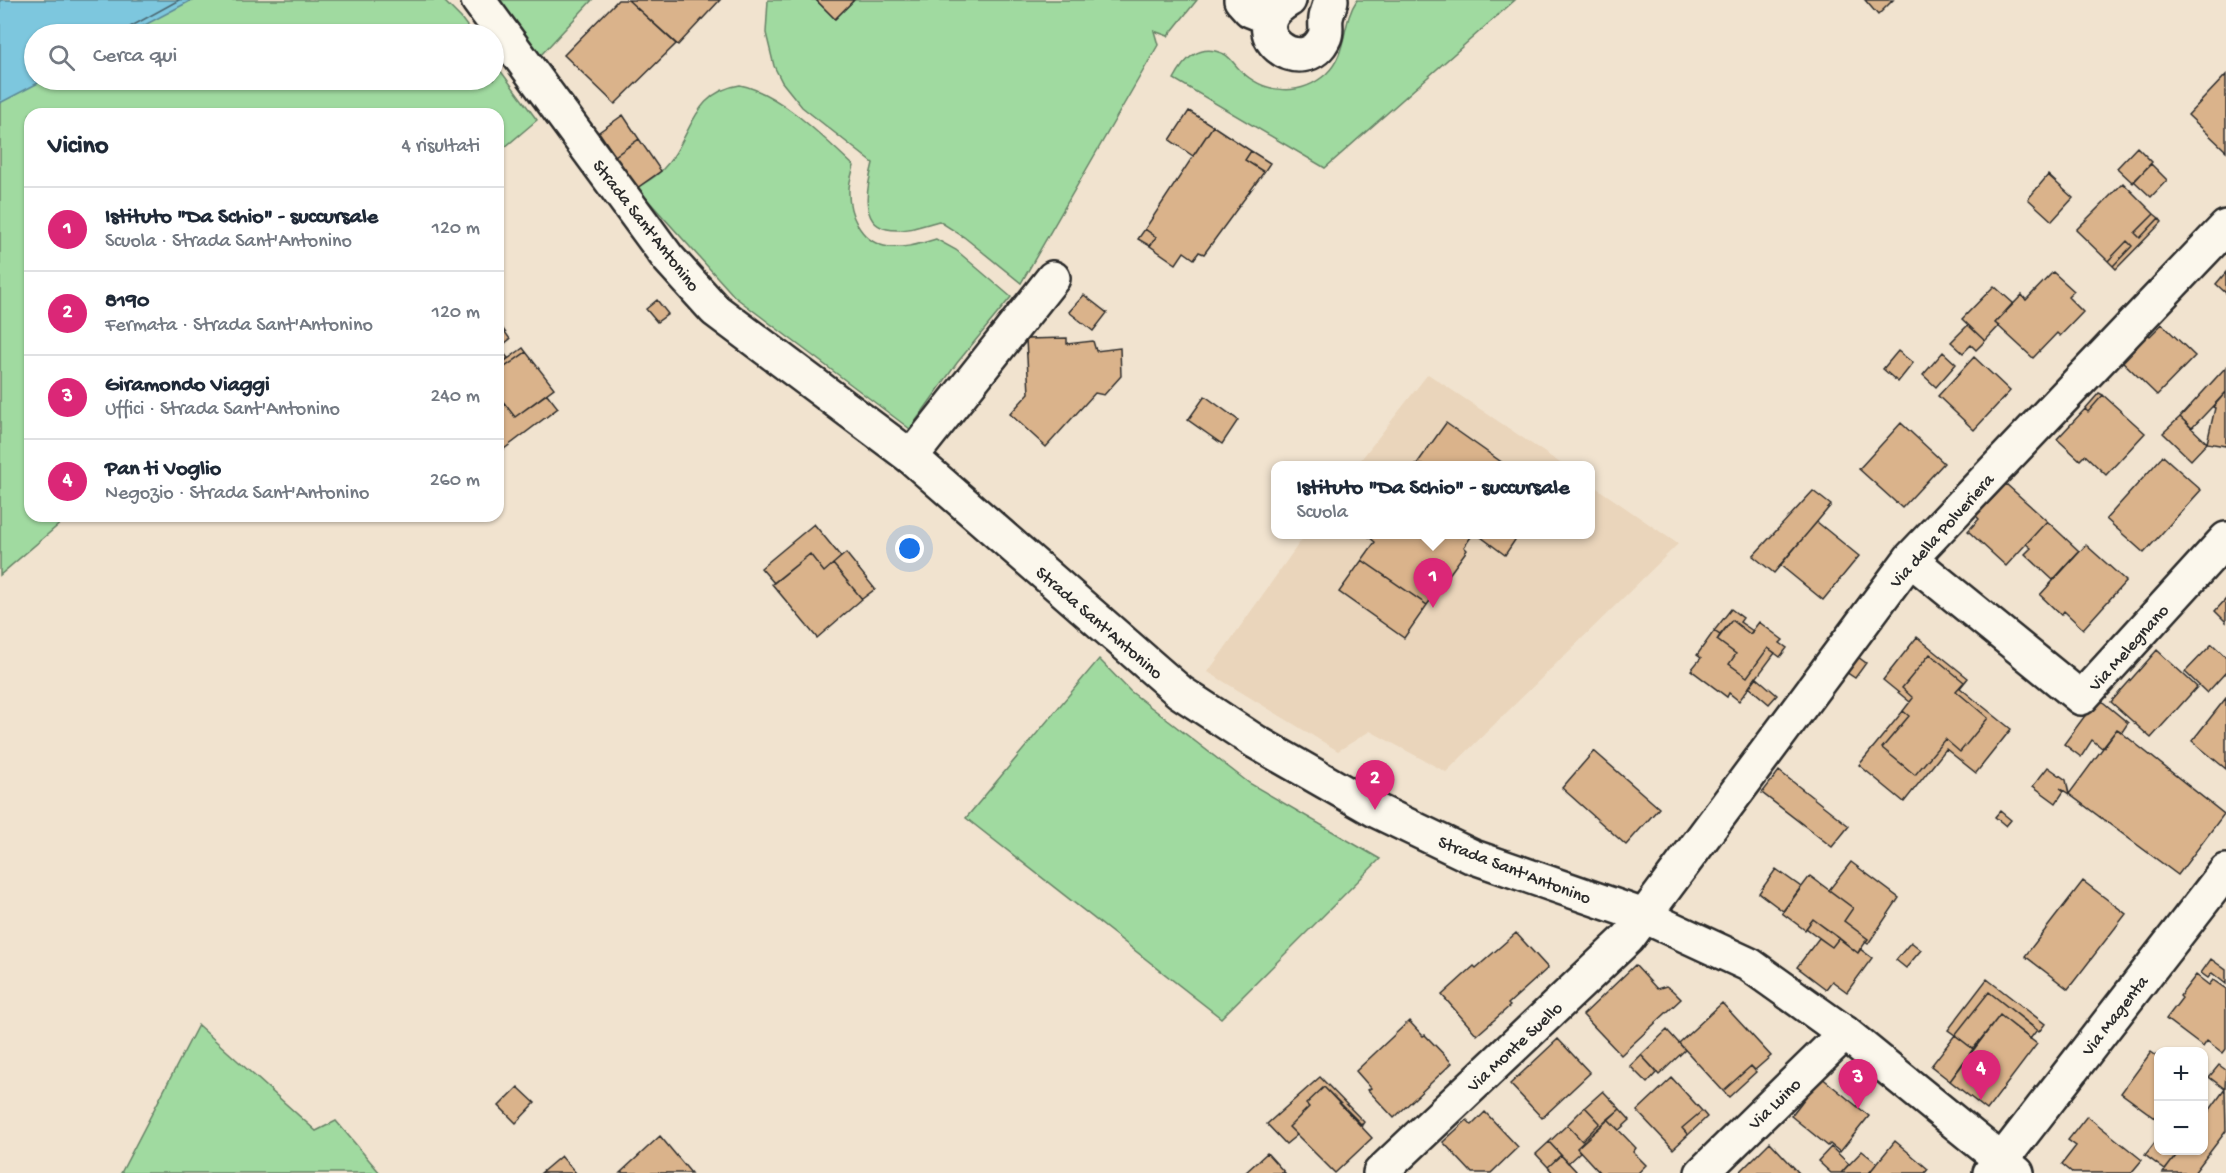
<!DOCTYPE html>
<html lang="it">
<meta charset="utf-8">
<style>
:root{--surface:#fff;--page:#f6f6f7;--text:#1f2937;--muted:#747a83;--line:#e0e1e3;--accent:#db2777}
body{margin:0;font-family:"Gochi Hand",sans-serif;background:var(--page);color:var(--text)}
.controls{position:absolute;right:18px;bottom:18px;display:grid;overflow:hidden;border-radius:12px;box-shadow:0 2px 4px #0004}
.controls button{width:54px;height:54px;display:grid;place-items:center;padding:0;border:0;border-bottom:2px solid var(--line);background:var(--surface);color:var(--text);font:30px sans-serif}
.you{position:absolute;left:910px;top:549px;width:21px;height:21px;margin:-15px;border:4px solid #fff;border-radius:50%;background:#1a73e8;box-shadow:0 0 0 9px #1a73e833}
.badge{display:grid;place-items:center;width:39px;height:39px;border-radius:50%;background:var(--accent);color:#fff;font-size:20px;font-weight:700}
.pin{position:absolute;translate:-50% -50px;filter:drop-shadow(0 2px 3px #0008)}
.pin::after{content:'';position:absolute;top:32px;width:21px;height:18px;background:inherit;clip-path:polygon(0 0,100% 0,50% 100%)}
.popup{position:absolute;left:1271px;top:461px;width:324px;height:78px;box-sizing:border-box;display:grid;place-content:center;border-radius:12px;background:var(--surface);filter:drop-shadow(0 2px 4px #0005);font-size:20px;white-space:nowrap;color:var(--muted)}
.popup b{font-size:22px;color:var(--text)}
.popup::after{content:'';position:absolute;left:50%;top:100%;margin-left:-12px;border:12px solid transparent;border-top-color:var(--surface)}
.list{margin:0;padding:0;list-style:none}
h2{display:flex;justify-content:space-between;align-items:center;height:78px;margin:0;padding:0 24px;font-size:26px}
h2 small{font-size:20px;font-weight:400;color:var(--muted)}
.list li{display:grid;grid-template-columns:39px 1fr auto;gap:18px;align-items:center;box-sizing:border-box;height:84px;padding:0 24px;border-top:2px solid var(--line)}
.list b{display:block;font-size:22px;white-space:nowrap}
.list p{margin:0;font-size:20px;white-space:nowrap;color:var(--muted)}
.list em{font-size:20px;font-style:normal;color:var(--muted)}
.icon{flex:none;width:33px;height:33px;fill:none;stroke:currentColor;stroke-width:2;stroke-linecap:round;stroke-linejoin:round}
.map{position:relative;flex:none;width:2226px;height:1173px;overflow:hidden}
.search{position:absolute;background:var(--surface);box-shadow:0 2px 4px #0004;left:24px;top:24px;width:480px;height:66px;display:flex;align-items:center;gap:15px;box-sizing:border-box;padding:0 21px;border-radius:33px;color:var(--muted);font-size:22px}
.panel{position:absolute;background:var(--surface);box-shadow:0 2px 4px #0004;left:24px;top:108px;width:480px;height:414px;border-radius:18px}
.map>svg:first-child{display:block}
</style>
<div class="map">
<svg width="2226" height="1173" viewBox="0 0 2226 1173">
<rect width="100%" height="100%" fill="#f1e3cf"/>
<filter id="ink" filterUnits="userSpaceOnUse"><feTurbulence type="fractalNoise" baseFrequency=".0167" numOctaves="2"/><feDisplacementMap in="SourceGraphic" scale="12" xChannelSelector="R" yChannelSelector="G"/><feConvolveMatrix kernelMatrix="1 2 1 2 8 2 1 2 1" color-interpolation-filters="sRGB"/></filter>
<g filter="url(#ink)">
<path fill="#ead5bb" d="M1428,374L1563,465L1356,466Z
M1591,484L1678,544L1446,772L1370,731L1338,751L1208,672L1305,535L1591,534Z"/>
<path fill="#a0daa0" stroke="#668266" stroke-width="1.5" d="M0,0H443L461,18L473,34H34V80H494V62L537,120L498,153V114H30V516H69L0,575Z
M498,0H592L539,57Z
M768,0H816L835,19L854,0H1197L1168,36L1154,31L1158,45L1021,283L964,237L939,221C923,225 904,233 887,229C858,223 868,183 873,163L802,107L782,82L774,66L766,33Z
M1357,0H1515L1325,168L1174,79C1184,60 1199,42 1224,54C1230,57 1235,65 1240,70C1264,94 1300,97 1326,74C1348,54 1341,23 1357,0Z
M740,85C780,93 825,139 854,166C852,174 849,182 849,190C848,213 860,240 884,246C900,250 920,244 936,239L956,250L1011,297L957,363L910,429L735,297L637,188C644,183 654,178 660,172C692,143 689,92 740,85Z
M1099,659L1130,691L1249,783L1380,859L1221,1018L966,818Z
M198,1025L316,1131L336,1121L380,1173H121Z"/>
<path fill="#7dc7de" stroke="#5c8996" stroke-width="1.5" d="M0,0H192L128,34H34V80H44L0,103Z"/>
<g fill="none" stroke-linecap="round" stroke-linejoin="round">
<path stroke="#4c6973" stroke-width="1.5" d="M126,34L130,27L179,0"/>
</g>
<path fill="#dab38b" stroke="#2b2b2b" stroke-width="1.5" d="M618,0H628L676,44L615,104L564,55Z
M628,0H720L678,45Z
M816,0H854L835,19Z
M1865,0H1893L1878,15Z
M2226,75V151L2188,115Z
M1189,111L1213,126L1193,156L1170,140Z
M623,115L639,139L615,156L599,132Z
M1213,126L1251,151L1245,160L1264,172L1204,254L1199,252L1194,259L1184,252L1176,264L1150,246L1156,237L1145,229Z
M639,139L661,171L637,188L615,156Z
M2137,147L2152,162L2133,183L2117,168Z
M1251,151L1270,163L1264,172L1245,160Z
M2151,164L2167,180L2151,197L2134,181Z
M2048,175L2073,198L2052,221L2028,199Z
M2123,183L2154,214L2135,233L2140,238L2159,218L2162,222L2116,269L2113,266L2132,246L2127,241L2108,261L2076,230Z
M2154,214L2159,218L2140,238L2135,233Z
M1145,229L1156,237L1150,246L1138,239Z
M2127,241L2132,246L2113,266L2108,261Z
M2053,272L2074,291L2068,297L2083,312L2060,336L2057,333L2033,358L1995,323L2022,295L2026,300Z
M2226,272V293L2216,284Z
M1994,286L2013,303L1995,323L1999,326L1985,341L1962,319Z
M1084,295L1107,313L1093,331L1069,312Z
M657,300L668,314L657,322L646,309Z
M498,322L510,339L499,348L508,358L498,366Z
M2162,324L2195,356L2157,395L2122,361L2148,334L2150,336Z
M1968,325L1985,341L1976,350L1971,345L1963,353L1951,342Z
M1067,338V344L1093,341L1096,351L1120,348L1121,376L1104,395L1095,393L1046,447L1010,414L1029,393L1026,339Z
M523,348L526,352L498,372V366Z
M1898,351L1913,363L1898,382L1883,369Z
M526,352L554,388L515,417L498,395V372Z
M1943,352L1956,364L1936,387L1923,375Z
M1974,357L2010,391L1974,430L1938,396Z
M2226,367V392L2192,428L2180,417Z
M2226,392V446L2207,443L2215,408L2213,407Z
M2099,393L2103,395L2088,412L2085,409Z
M547,394L558,408L504,449L498,442V395L515,417Z
M2103,395L2145,433L2106,475L2085,455L2080,460L2057,439L2085,409L2088,412Z
M1205,396L1238,420L1222,444L1188,420Z
M2180,417L2207,443L2191,460L2163,433Z
M1446,423L1507,466L1416,465Z
M1901,423L1944,463L1902,508L1859,469Z
M2163,456L2201,490L2144,553L2106,519Z
M2006,484L2047,521L2006,566L1968,531L1979,519L1976,516Z
M1813,491L1831,505L1774,573L1753,556Z
M2047,521L2079,551L2053,580L2025,554L2031,548L2026,544Z
M1817,522L1859,556L1823,600L1780,565Z
M814,524L841,557L824,572L810,554L774,583L761,568Z
M1369,534H1473L1464,547L1467,550L1427,605L1362,560L1375,542L1368,536Z
M1477,534H1519L1505,555Z
M2086,545L2126,581L2083,629L2064,611L2061,615L2040,595Z
M846,553L875,589L862,599L833,564Z
M810,554L824,572L833,564L862,599L817,638L772,584Z
M1362,560L1427,605L1404,638L1339,592Z
M2226,599V622L2215,611Z
M1731,609L1743,618L1740,622L1753,631L1750,634L1732,620L1720,635L1714,631Z
M1732,620L1750,634L1759,622L1783,640L1780,643L1787,648L1780,657L1768,648L1747,677L1729,664L1736,654L1717,640Z
M1714,631L1720,635L1717,640L1736,654L1729,664L1747,677L1768,648L1775,653L1739,701L1729,693L1727,697L1691,670L1701,658L1697,655Z
M1917,637L1968,678L1960,688L2011,729L1976,773L1946,749L1904,802L1859,765L1903,711L1909,716L1882,748L1915,775L1945,739L1960,752L1988,718L1956,691L1964,682L1930,654L1902,688L1913,698L1910,702L1883,680Z
M2212,644L2226,657V672L2207,693L2185,672Z
M2157,650L2197,687L2151,738L2111,702Z
M1854,654L1866,663L1855,678L1843,670Z
M1930,654L1964,682L1956,691L1988,718L1960,752L1945,739L1915,775L1882,748L1909,716L1903,711L1913,698L1902,688Z
M1756,677L1777,695L1769,704L1749,687Z
M2098,698L2128,723L2122,732L2117,729L2102,748L2092,740L2081,757L2064,744Z
M2226,698V769L2192,741Z
M2117,729L2224,814L2178,875L2069,794Z
M1594,751L1659,808L1626,845L1562,788Z
M2048,767L2066,780L2069,794L2060,788L2064,791L2056,803L2033,786Z
M1779,771L1849,826L1832,847L1762,793Z
M2000,811L2011,820L2006,826L1995,817Z
M1851,862L1899,898L1868,944L1865,942L1868,939L1844,921L1853,908L1829,890Z
M1776,869L1801,887L1783,911L1759,893Z
M1810,876L1853,908L1844,921L1868,939L1858,953L1813,919L1805,930L1782,913Z
M2083,881L2126,914L2068,989L2025,956Z
M1813,919L1839,938L1832,947L1806,928Z
M1516,933L1548,968L1508,1004L1510,1006L1477,1035L1442,995L1474,966L1476,968Z
M1819,938L1832,947L1839,938L1858,953L1860,949L1872,958L1847,992L1832,981L1826,989L1797,967Z
M1911,942L1921,950L1906,968L1896,960Z
M2211,959L2226,970V984L2212,973L2208,978L2201,973Z
M1635,965L1657,989L1666,986L1672,990L1681,999L1621,1055L1583,1015Z
M2196,975L2209,985L2213,980L2226,989V1049L2223,1053L2207,1041L2203,1047L2166,1019L2182,998L2180,996Z
M1987,979L2045,1024L2039,1032L1989,992L1955,1035L1948,1030Z
M1989,992L2037,1030L2030,1039L2000,1015L1973,1049L1955,1035Z
M1722,1003L1771,1056L1755,1070L1751,1066L1723,1091L1679,1043Z
M2000,1015L2037,1044L1987,1110L1950,1081Z
M1409,1021L1423,1036L1425,1035L1452,1063L1394,1118L1368,1090L1371,1088L1356,1071Z
M1667,1030L1685,1050L1659,1075L1641,1055Z
M1955,1035L1973,1049L1950,1081L1931,1066Z
M1558,1039L1590,1073L1542,1118L1510,1084Z
M2151,1052L2158,1057V1120L2121,1093Z
M1641,1055L1657,1072L1647,1083L1630,1066Z
M2219,1065L2226,1070L2225,1089L2209,1077Z
M1751,1066L1756,1072L1729,1097L1723,1091Z
M1320,1077L1364,1122L1362,1125L1324,1087L1306,1104L1309,1107L1289,1127L1297,1135L1286,1144L1267,1124Z
M1821,1077L1869,1116L1840,1152L1830,1144L1828,1146L1791,1116Z
M1672,1078L1702,1111L1682,1128L1688,1135L1673,1149L1637,1111Z
M518,1087L535,1103L516,1123L499,1106Z
M1324,1087L1372,1138L1335,1173L1289,1127L1309,1107L1306,1104Z
M2225,1089L2226,1131L2194,1173H2163L2180,1150H2204V1118Z
M1603,1091L1620,1109L1577,1148L1580,1152L1568,1163L1549,1142L1567,1125L1582,1141L1600,1123L1585,1107Z
M1585,1107L1600,1123L1582,1141L1567,1125Z
M1620,1109L1630,1120L1619,1130L1608,1119Z
M1702,1111L1707,1117L1688,1135L1682,1128Z
M1485,1112L1518,1147L1491,1173H1472L1443,1142L1467,1120L1472,1125Z
M2087,1116L2142,1160L2131,1173H2073L2062,1164L2076,1146L2068,1140Z
M1608,1119L1636,1148L1633,1152L1646,1165L1638,1173H1600L1577,1148Z
M660,1136L691,1173H620Z
M1895,1141L1928,1169L1925,1173H1869Z
M2156,1141L2158,1143V1150H2168L2176,1156L2165,1170L2145,1155Z
M1549,1142L1561,1155L1548,1167L1536,1154Z
M1770,1142L1799,1173H1739Z
M1831,1147L1849,1164L1841,1173H1831L1818,1161Z
M1862,1151L1877,1163L1869,1173H1841Z
M1267,1153L1285,1173H1245Z
M1561,1155L1576,1171L1575,1173H1553L1548,1167Z
M561,1156L576,1173H541Z"/>
<g fill="none" stroke-linecap="round" stroke-linejoin="round">
<defs>
<path id="street" d="M1241,0L1250,10L1270,18
M1289,0C1234,31 1305,83 1325,36C1327,31 1325,24 1326,18C1327,12 1330,6 1331,0
M911,457L1053,278
M1910,559L2081,698L2226,539
M1380,1173L1628,938L1910,559L2226,227
M1702,1173L1845,1033
M1990,1173L2002,1160L2226,871"/>
<path id="secondary" d="M478,0L668,258L715,310L911,457L1180,692L1256,742L1375,810L1471,856L1644,916L1750,965L1845,1033L2017,1173"/>
</defs>
<use href="#street" stroke="#2b2b2b" stroke-width="38"/>
<use href="#secondary" stroke="#2b2b2b" stroke-width="38"/>
<use href="#street" stroke="#fbf7ec" stroke-width="33"/>
<use href="#secondary" stroke="#fbf7ec" stroke-width="33"/>
</g>
</g>
<g text-anchor="middle" stroke-width="6" stroke-linejoin="round" paint-order="stroke">
<g font-size="18" fill="#2b2b2b" stroke="#fbf7ec">
<text transform="translate(647 225) rotate(52)" y="6">Strada Sant'Antonino</text>
<text transform="translate(1941 530) rotate(-48)" y="6">Via della Polveriera</text>
<text transform="translate(1100 622) rotate(41)" y="6">Strada Sant'Antonino</text>
<text transform="translate(2128 647) rotate(-48)" y="6">Via Melegnano</text>
<text transform="translate(1515 869) rotate(21)" y="6">Strada Sant'Antonino</text>
<text transform="translate(2114 1015) rotate(-52)" y="6">Via Magenta</text>
<text transform="translate(1514 1046) rotate(-43)" y="6">Via Monte Suello</text>
<text transform="translate(1774 1103) rotate(-44)" y="6">Via Luino</text>
</g>
</g>
</svg>
<div class="controls">
<button>+</button>
<button>−</button>
</div>
<div class="you"></div>
<div class="pin badge" style="left:1433px;top:608px">1</div>
<div class="popup"><b>Istituto &quot;Da Schio&quot; - succursale</b>Scuola</div>
<div class="pin badge" style="left:1375px;top:810px">2</div>
<div class="pin badge" style="left:1858px;top:1109px">3</div>
<div class="pin badge" style="left:1981px;top:1100px">4</div>
<div class="search"><svg class="icon" aria-label="search" viewBox="0 0 24 24"><circle cx="10" cy="10" r="6"/><path d="M15 15l6 6"/></svg>Cerca qui</div>
<section class="panel">
<h2>Vicino<small>4 risultati</small></h2>
<ul class="list">
<li><span class="badge">1</span><div><b>Istituto &quot;Da Schio&quot; - succursale</b><p>Scuola · Strada Sant'Antonino</p></div><em>120 m</em></li>
<li><span class="badge">2</span><div><b>8190</b><p>Fermata · Strada Sant'Antonino</p></div><em>120 m</em></li>
<li><span class="badge">3</span><div><b>Giramondo Viaggi</b><p>Uffici · Strada Sant'Antonino</p></div><em>240 m</em></li>
<li><span class="badge">4</span><div><b>Pan ti Voglio</b><p>Negozio · Strada Sant'Antonino</p></div><em>260 m</em></li>
</ul>
</section>
</div>
